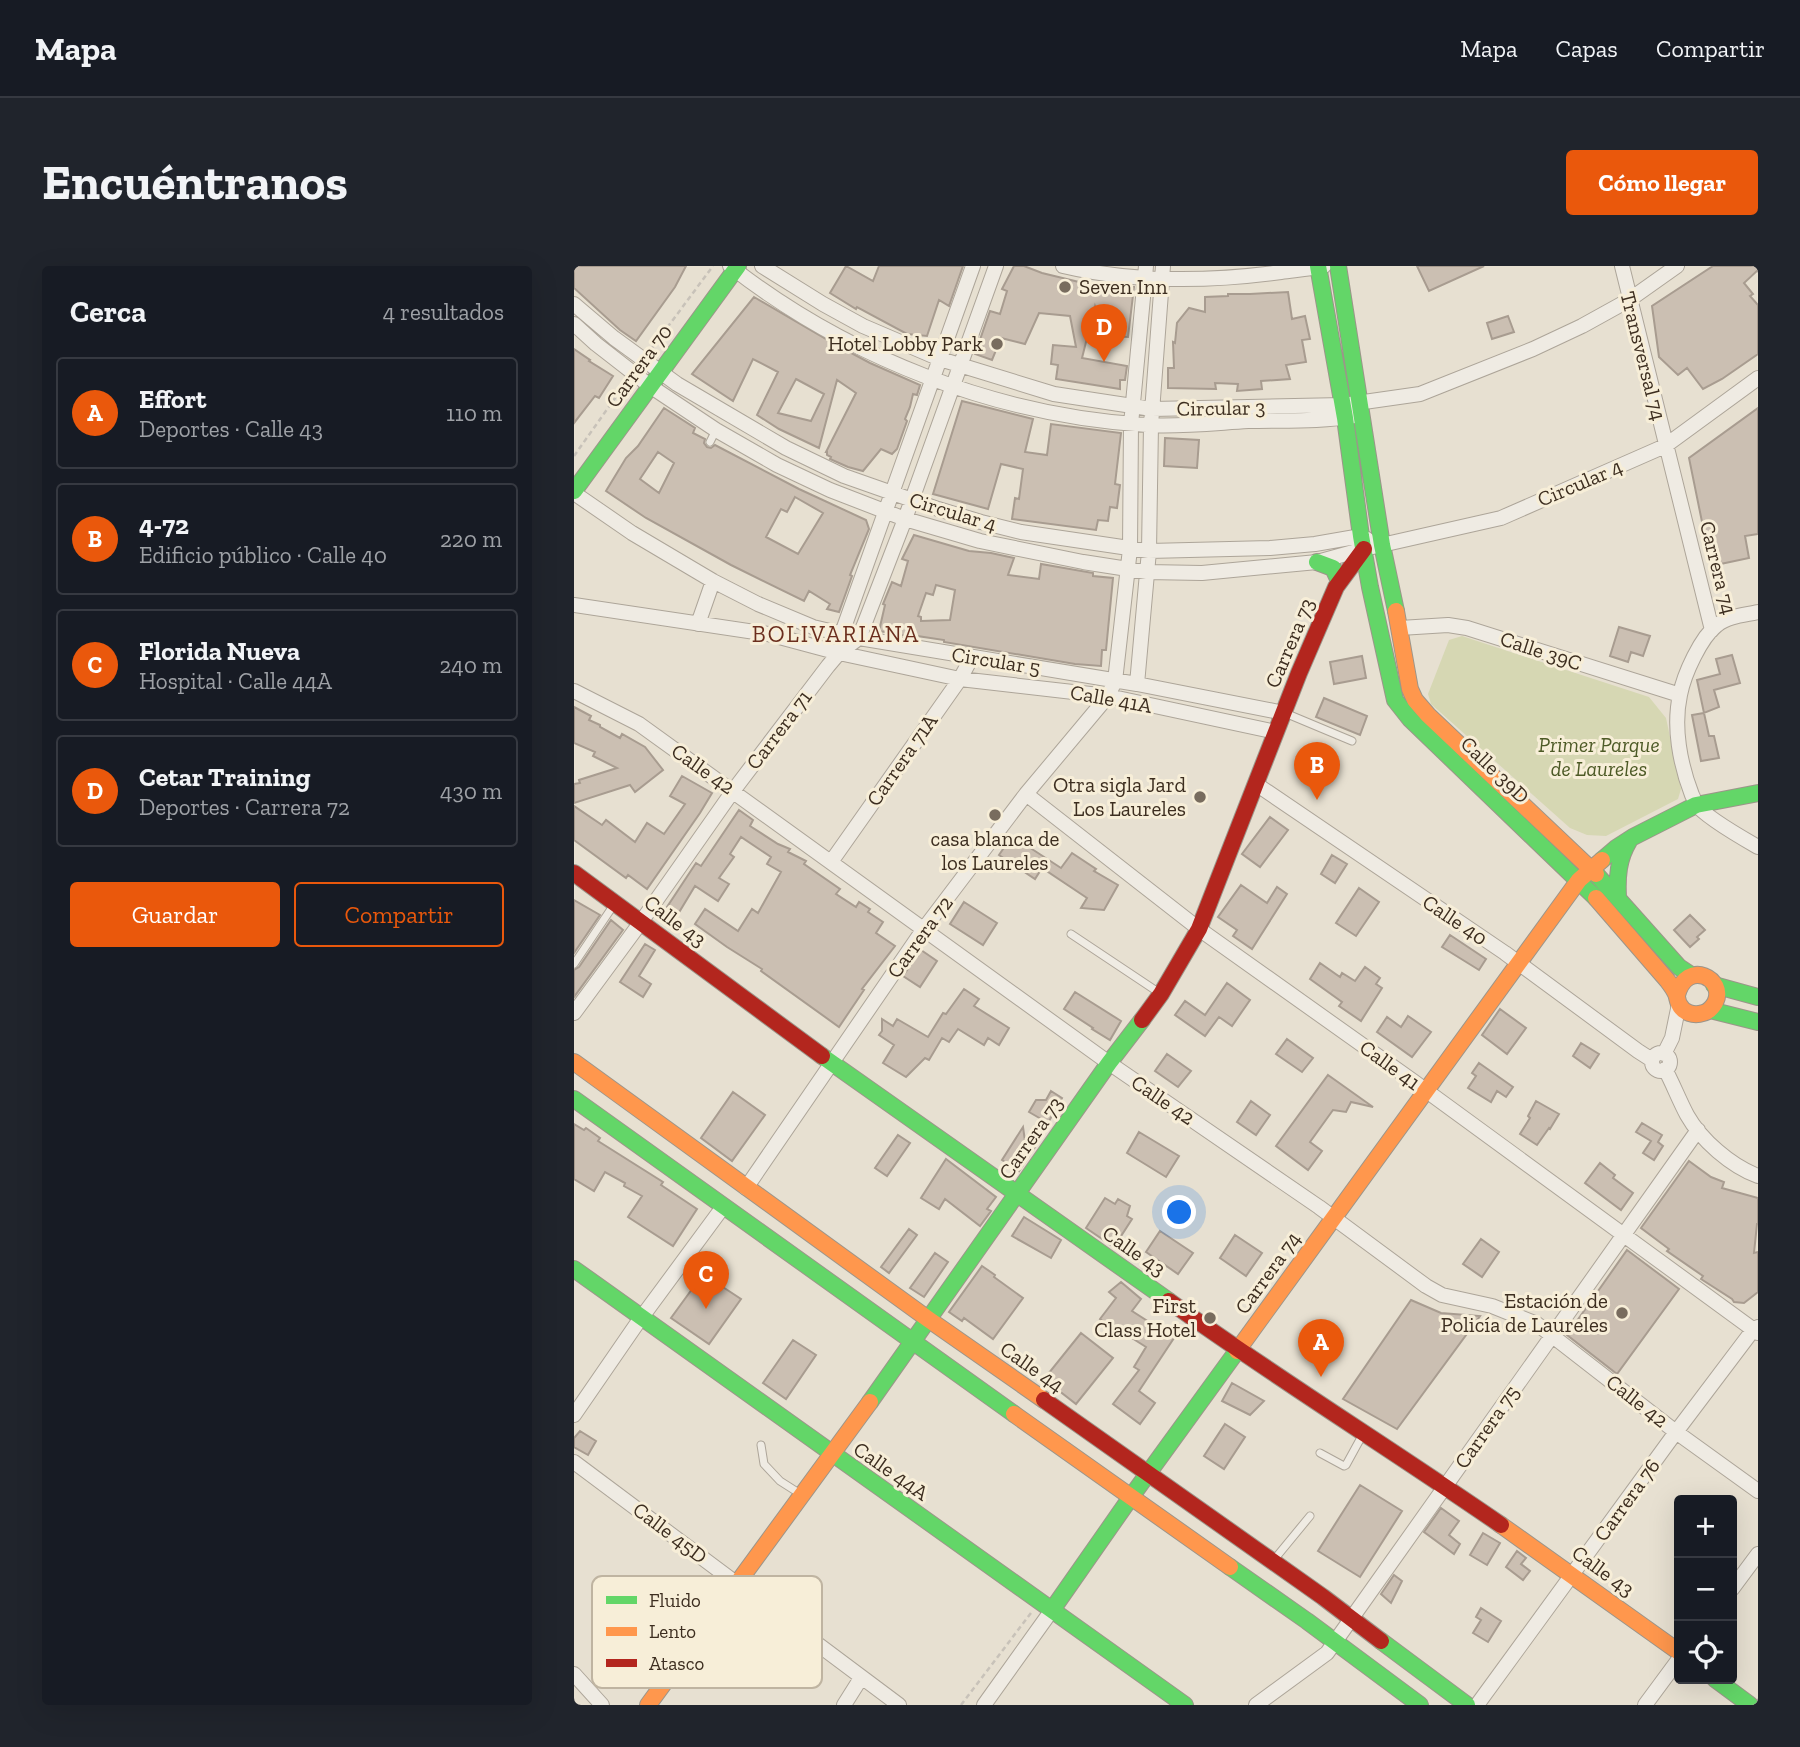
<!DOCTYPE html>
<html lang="es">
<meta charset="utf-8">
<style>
:root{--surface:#171b24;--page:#20242c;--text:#f1f3f6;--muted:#9ea1a6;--line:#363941;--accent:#ea580c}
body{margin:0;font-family:"Zilla Slab",serif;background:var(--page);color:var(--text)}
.controls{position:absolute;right:21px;bottom:21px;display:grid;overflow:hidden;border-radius:7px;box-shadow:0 7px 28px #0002}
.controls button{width:63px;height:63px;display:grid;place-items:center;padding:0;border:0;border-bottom:2px solid var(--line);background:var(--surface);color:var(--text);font:35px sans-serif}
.you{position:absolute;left:606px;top:947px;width:24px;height:24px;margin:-18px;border:5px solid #fff;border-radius:50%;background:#1a73e8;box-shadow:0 0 0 10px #1a73e833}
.badge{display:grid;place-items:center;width:46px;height:46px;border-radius:50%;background:var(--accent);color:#fff;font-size:23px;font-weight:700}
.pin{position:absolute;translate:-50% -58px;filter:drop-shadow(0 2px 4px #0008)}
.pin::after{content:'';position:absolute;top:37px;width:24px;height:21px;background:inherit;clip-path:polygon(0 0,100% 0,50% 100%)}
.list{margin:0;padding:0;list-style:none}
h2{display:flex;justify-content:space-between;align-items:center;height:91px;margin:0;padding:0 28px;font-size:30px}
h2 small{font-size:23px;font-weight:400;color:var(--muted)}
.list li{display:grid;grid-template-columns:46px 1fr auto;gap:21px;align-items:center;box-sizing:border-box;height:112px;margin:0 14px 14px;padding:0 14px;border:2px solid var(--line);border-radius:7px}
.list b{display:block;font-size:26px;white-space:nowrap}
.list p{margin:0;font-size:23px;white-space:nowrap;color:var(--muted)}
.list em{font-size:23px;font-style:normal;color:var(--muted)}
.actions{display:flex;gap:14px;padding:21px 28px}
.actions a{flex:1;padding:16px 0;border:2px solid var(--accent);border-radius:7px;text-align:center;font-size:24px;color:var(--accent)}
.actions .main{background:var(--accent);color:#fff}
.icon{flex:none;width:38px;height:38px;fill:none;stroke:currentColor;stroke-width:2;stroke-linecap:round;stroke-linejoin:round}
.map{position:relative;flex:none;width:1184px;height:1439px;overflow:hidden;border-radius:7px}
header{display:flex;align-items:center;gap:42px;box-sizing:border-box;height:98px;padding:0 35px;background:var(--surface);border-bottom:2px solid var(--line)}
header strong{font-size:33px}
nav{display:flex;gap:38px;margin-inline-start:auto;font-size:24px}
.intro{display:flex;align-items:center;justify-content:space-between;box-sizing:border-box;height:168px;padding:0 42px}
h1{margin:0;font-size:49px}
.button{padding:18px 32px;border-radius:7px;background:var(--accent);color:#fff;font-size:24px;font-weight:700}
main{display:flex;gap:42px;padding:0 42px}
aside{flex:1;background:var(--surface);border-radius:7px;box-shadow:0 7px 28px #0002}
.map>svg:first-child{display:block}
</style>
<header>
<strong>Mapa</strong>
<nav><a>Mapa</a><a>Capas</a><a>Compartir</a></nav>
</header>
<div class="intro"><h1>Encuéntranos</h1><a class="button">Cómo llegar</a></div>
<main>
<aside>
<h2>Cerca<small>4 resultados</small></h2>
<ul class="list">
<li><span class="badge">A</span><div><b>Effort</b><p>Deportes · Calle 43</p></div><em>110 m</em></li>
<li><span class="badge">B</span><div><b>4-72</b><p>Edificio público · Calle 40</p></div><em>220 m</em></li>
<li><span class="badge">C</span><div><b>Florida Nueva</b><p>Hospital · Calle 44A</p></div><em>240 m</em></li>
<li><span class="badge">D</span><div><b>Cetar Training</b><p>Deportes · Carrera 72</p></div><em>430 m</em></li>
</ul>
<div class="actions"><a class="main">Guardar</a><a>Compartir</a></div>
</aside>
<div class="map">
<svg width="1184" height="1439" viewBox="0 0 1184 1439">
<rect width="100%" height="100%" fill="#e7e0d1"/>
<path fill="#d6d7b3" d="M888,370L1075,431L1092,452L1107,523L1104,533L1032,570L1013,569L996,562L857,438L854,428L875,374Z"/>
<path fill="#cbbfb2" stroke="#a89c90" stroke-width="2" fill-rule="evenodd" d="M0,0H112L101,21L62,75L46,64L0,22Z
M272,0L299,15L305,0H389L375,40L365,34L353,70L333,68L283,41L282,43L256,27Z
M440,0H450L468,7L505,16L533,21H560L554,71L532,70L521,40L508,92L553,100L551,114H546V123L482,113L484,99L477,98L479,79L502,81L496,50L465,47L451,78L427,72L418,94L401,88L416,45L426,48L433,25L428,23Z
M843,0H910L855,25Z
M1139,0H1184V4L1170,17L1179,28L1176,30L1184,39V88L1148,113L1129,123L1113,102L1104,109L1085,91L1078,40Z
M714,26L718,53L731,50L736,73L728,74L732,96L712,99L716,113L687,115L688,123L663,125L664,118L641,117L642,123L594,122V102H600L599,76L601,77L603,57L615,42L631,46V31L654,30V28H676Z
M180,31L262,79L296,97L346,119L343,129L339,128L336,141L331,153L333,155L323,183L318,188L307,183L289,205L274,201L256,193L257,191L253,189V186H252L282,127L263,114L245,182L205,163L183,149L204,106L179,93L159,135L118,108ZM222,113L250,128L237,155L204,147Z
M934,50L940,66L918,73L913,57Z
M0,83L16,94L15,95L39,110L25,132L21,130L0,157Z
M388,135L459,153L451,186L473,189L477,158L547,167L541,218L546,219L543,242L536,241L534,255L524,254L522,264L438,253L441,232L445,233L449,203L427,198L414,243L359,228Z
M90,142L121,162L119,167L131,173L130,177L133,181L137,182L141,179L225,223L292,254L295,263L276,309L278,310L265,346L253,343L256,338L235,325L230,335L157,299L72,252L32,225L52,192L64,180ZM84,186L100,197L85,227L66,213ZM221,231L249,247L224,288L192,271L207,243L213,246Z
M1184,142V268L1171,270L1175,292L1137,300L1115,192Z
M591,172L625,174L623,202L590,200Z
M340,269L395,285L417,287L440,292L434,309L465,313L467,298L519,307V310L539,312L532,384H528L527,400L501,398L370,376V374L343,370V372L305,365L311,339L309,338L318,316L327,320L334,295L328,293ZM362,319L381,324L376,354L347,355V351L344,350L352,327L359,329Z
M1045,361L1076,370L1069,390L1057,386L1054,396L1036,390Z
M1158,389L1166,417L1140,424L1145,441L1130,447L1123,414L1146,408L1142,393Z
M788,390L792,412L760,418L756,396Z
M750,432L793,450L786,469L742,451Z
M0,441L17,450L15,454L26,459V461L46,472L48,468L71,481L89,504L61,526L56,519L0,537V518L6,517L5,514L43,502L19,490L21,486L0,477Z
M1130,447L1135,470H1140L1145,492L1127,495L1118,449Z
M108,510L138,527L126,547L73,623L54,609L52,612L0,574V540L28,559L32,554L61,576L73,557L90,568L111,538L96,530Z
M165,544L179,554L176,560L204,578L216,583L214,586L232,595L230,598L266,623L262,628L282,641L285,636L296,643L294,646L309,656L302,667L321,680L288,723L290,724L265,761L187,705L188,703L153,681L121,658L131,643L164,665L178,643L184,647L207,606L193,598L197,591L167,571L156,588L160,591L145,612L155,618L144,635L121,620L104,648L93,641L122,597L127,600Z
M696,551L714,564L686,601L668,588Z
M438,570L487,602L498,587L522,603L520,605L544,619L530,644L507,642L513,632L468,602L461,613L425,589Z
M758,589L773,598L761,617L747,608Z
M667,619L693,637L703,621L713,628L678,683L659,670L663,664L644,651Z
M785,622L805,636L782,670L762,657Z
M0,634L26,649L0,687Z
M390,636L423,657L409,679L376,658Z
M1116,649L1131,664L1123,671L1125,673L1116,681L1100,664Z
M37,654L49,664L0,731V704L5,701Z
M876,669L912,693L905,704L868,681Z
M71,678L81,684L65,710L77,718L69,731L46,716Z
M347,684L363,695L346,721L329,710Z
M746,697L766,711L768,707L781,715L791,701L806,712L802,718L808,722L787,755L765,740L768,736L736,713Z
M653,717L676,734L658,760L645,751L631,770L601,749L611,735L631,749Z
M390,723L405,733L400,740L435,762L425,779L414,772L410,779L384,763L375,776L368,772L355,794L351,792L332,811L309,797L320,779L305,769L308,765V753L319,760L323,753L354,771L369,747L372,748Z
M501,726L547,755L536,774L518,763L519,762L490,743Z
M926,743L952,762L933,788L908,769Z
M834,750L857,766L838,791L803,766L813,751L827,761Z
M713,773L739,792L728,806L702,788Z
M1007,777L1025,788L1016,802L999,790Z
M593,788L617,805L604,821L581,805Z
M905,797L939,821L932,831L923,825L917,836L894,822L902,810L898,807Z
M754,809L799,841L777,836L772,846L759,844L736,876L748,885L734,904L702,880Z
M477,825L488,832L474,857L455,846L462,834H472Z
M159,826L191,849L158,895L127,872Z
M677,835L696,849L682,869L663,856Z
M962,835L985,848L976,863L975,862L963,879L946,868L956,852L954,850Z
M1068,857L1088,869L1084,876L1089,880L1080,894L1069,887L1077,875L1062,866Z
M0,858L10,864L12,862L26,872L24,875L89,916L87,919L123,943L99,980L54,951L68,930L50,920L51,917L31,906L20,925L0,913Z
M449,861L451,875L461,881L445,905L428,894Z
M565,866L605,890L592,911L553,887Z
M324,869L336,877L313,910L301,902Z
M372,893L422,931L413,943L417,945L406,960L371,933L365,943L347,932Z
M1115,895L1137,911L1150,916L1148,922L1184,932V958H1183L1180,987L1184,986V1026L1170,1037L1160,1036L1158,1033L1127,1013L1129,1010L1093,985L1095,983L1067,962Z
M1026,897L1041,909L1039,912L1059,927L1047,944L1011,917Z
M531,932L541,938L544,933L556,940L553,950L558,953L540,981L512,962Z
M450,951L487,974L477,992L438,970Z
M335,963L343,969L315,1007L307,1001Z
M586,965L619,987L604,1008L572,986Z
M661,969L688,987L672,1010L646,992Z
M907,973L925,986L908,1011L889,998Z
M1053,984L1105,1023L1043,1108L993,1069Z
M361,987L374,996L350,1031L336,1022Z
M408,1000L421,1009L420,1011L449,1032L419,1073L390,1052L388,1055L375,1046Z
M129,1008L167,1033L135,1078L97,1052Z
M547,1016L567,1033L558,1045L600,1072L565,1125L581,1137L566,1158L539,1138L565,1104L560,1101L572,1081L542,1062L540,1064L526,1053L542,1032L535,1026Z
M837,1034L867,1047L906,1050L823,1163L769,1133Z
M507,1067L539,1092L502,1138L470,1113Z
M219,1074L242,1089L212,1133L189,1117Z
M658,1117L690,1135L676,1149L648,1135Z
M651,1158L671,1171L650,1203L630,1190Z
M6,1165L22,1175L14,1189L0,1181V1172Z
M786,1219L828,1245L786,1311L744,1285Z
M867,1242L885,1255L875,1269L886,1278L880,1288L850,1266Z
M909,1267L926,1277L913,1299L896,1289Z
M943,1285L952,1292L947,1298L956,1305L949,1314L932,1301Z
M820,1309L828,1315L817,1337L807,1328Z
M907,1342L927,1355L914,1376L899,1367L907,1354L902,1351Z"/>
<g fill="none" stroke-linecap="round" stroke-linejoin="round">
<defs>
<path id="lane" d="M136,176L142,164
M711,447L778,475
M497,668L587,728
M0,698L39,640
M187,1179L190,1198L206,1215L228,1229
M746,1187L770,1200L772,1199L789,1168
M699,1295L736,1250"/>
<path id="street" d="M156,0C274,92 423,150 573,159C606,161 641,157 674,155C708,154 747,156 780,150
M188,0L249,38L289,60L366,93L480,128L578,143L769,139L846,128L959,83L1008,60L1055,34L1103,0
M489,0C561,17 634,16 707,6C722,4 736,3 750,0
M1048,0L1138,364
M0,38L40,72L103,118L212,182L270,210L364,243L407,256L447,266L575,285L696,282L741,278L787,270L793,273
M0,58L22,78L76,120L142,164L203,199L256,224L331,253L406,275L509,296L573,306L628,307L743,296L790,283L927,252L1091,180L1184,112
M0,227L58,267L139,315L184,338L239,361L285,372L563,418L710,447
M0,339L194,368L265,387L386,413L534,430L702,466
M1184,346C1171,349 1154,350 1143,359C1127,371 1110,408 1106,429C1099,461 1106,498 1118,529C1120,532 1120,536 1122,538C1131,551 1170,573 1184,581
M124,358L139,315
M826,362L874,359L893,362L1106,429
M267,375L268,367L399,0
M563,418L575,285L577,159L589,0
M0,425L65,458L535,797L745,941L852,1020L868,1029L918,1040L963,1058L1102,1166L1184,1225
M682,518L931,687L1064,785L1078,794
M452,528L625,663L839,815L1184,1067
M257,596L386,413L398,391
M0,747L67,656L159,525L254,400L265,387L285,372L331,253L422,0
M1078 796a9 9 0 1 1 18 0a9 9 0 1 1-18 0Z
M1090,788L1098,772L1105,738
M1091,803C1099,818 1105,834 1113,849C1127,874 1157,900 1184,910
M172,922L349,664L452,528L534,430L541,415L556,283L557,158L572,0
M0,1149L62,1059L149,941
M0,1196L325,1439
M1158,1323L1184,1288
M0,1408L28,1439
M270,1439L287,1412
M410,1439L478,1344
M682,1439L753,1387L1124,864
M903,1439L1102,1166L1179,1064L1184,1061
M1071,1439L1105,1393"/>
<path id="fast" d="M744,0L771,152L787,270L796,321L821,434L836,453L1022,632
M764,0L808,279L822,345
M0,225L164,0
M743,296L759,302L765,315
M1028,594L1042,582L1059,571L1122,539L1184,527
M1022,608L1105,701L1117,709
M1044,631C1043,611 1044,593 1055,575
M1140,719L1184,731
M1136,744L1184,756
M248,790L595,1035
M0,833L440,1148
M0,1003L611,1439
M296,1136L535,797L568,754
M656,1301L733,1355L846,1439
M478,1344L557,1231L663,1085
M807,1375L893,1439
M1141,1413L1176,1439"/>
<path id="slow" d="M822,345L836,423L841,434L854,449L1022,608
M1022,632L1093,714C1096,718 1100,723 1102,728C1103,730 1104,737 1105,738C1109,747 1120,750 1129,747C1134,746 1138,742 1141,737C1153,713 1113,692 1103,729
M0,796L354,1053L470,1134
M663,1085L1005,614L1028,594
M440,1148L656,1301
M927,1259L1105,1386
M74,1439L296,1136"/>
<path id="jam" d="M0,607L248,790
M568,754L587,728L625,663L725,407L762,321L790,283
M595,1035C704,1113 817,1183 927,1259
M470,1134L749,1331L807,1375"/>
</defs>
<use href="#lane" stroke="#ada599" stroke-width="9"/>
<use href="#street" stroke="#ada599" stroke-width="16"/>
<use href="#fast" stroke="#9c958a" stroke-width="18"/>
<use href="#slow" stroke="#9c958a" stroke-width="18"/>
<use href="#jam" stroke="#9c958a" stroke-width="18"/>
<path stroke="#c8c2b9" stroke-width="2.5" stroke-dasharray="5 3.5" stroke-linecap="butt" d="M78,82L139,0
M0,190L51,118
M387,1439L457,1347"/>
<use href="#lane" stroke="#efebe3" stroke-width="7"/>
<use href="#street" stroke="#efebe3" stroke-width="14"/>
<use href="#fast" stroke="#63d668" stroke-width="16"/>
<use href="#slow" stroke="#ff974d" stroke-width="16"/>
<use href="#jam" stroke="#b3261e" stroke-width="16"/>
</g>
<g fill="#786c5e" stroke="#f7eed8" stroke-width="2.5">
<circle cx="491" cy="21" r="7"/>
<circle cx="423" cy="78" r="7"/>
<circle cx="626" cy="531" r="7"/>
<circle cx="421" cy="549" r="7"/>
<circle cx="1048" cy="1047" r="7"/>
<circle cx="636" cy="1052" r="7"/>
</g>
<g text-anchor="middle" stroke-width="6" stroke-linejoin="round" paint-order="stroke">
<g font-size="21" fill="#3d2e20" stroke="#f7eed8" text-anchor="end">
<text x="505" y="28" text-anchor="start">Seven Inn</text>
<text x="409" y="85">Hotel Lobby Park</text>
<text x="612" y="526">Otra sigla Jard<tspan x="612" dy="24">Los Laureles</tspan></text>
<text x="421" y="580" text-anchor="middle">casa blanca de<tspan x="421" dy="24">los Laureles</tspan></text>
<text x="1034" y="1042">Estación de<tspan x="1034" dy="24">Policía de Laureles</tspan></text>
<text x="622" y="1047">First<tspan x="622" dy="24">Class Hotel</tspan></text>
</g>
<g font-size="21" fill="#3d2e20" stroke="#f7eed8">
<text transform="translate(1069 90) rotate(76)" y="7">Transversal 74</text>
<text transform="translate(65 100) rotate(-54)" y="7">Carrera 70</text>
<text transform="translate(647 142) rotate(-1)" y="7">Circular 3</text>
<text transform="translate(1006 217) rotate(-23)" y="7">Circular 4</text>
<text transform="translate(379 246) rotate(17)" y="7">Circular 4</text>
<text transform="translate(1144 302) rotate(76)" y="7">Carrera 74</text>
<text transform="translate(716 377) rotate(-67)" y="7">Carrera 73</text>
<text transform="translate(967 385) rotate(18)" y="7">Calle 39C</text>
<text transform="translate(422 395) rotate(9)" y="7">Circular 5</text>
<text transform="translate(537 433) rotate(10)" y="7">Calle 41A</text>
<text transform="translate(205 464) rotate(-53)" y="7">Carrera 71</text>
<text transform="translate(328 494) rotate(-55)" y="7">Carrera 71A</text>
<text transform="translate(129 503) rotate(35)" y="7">Calle 42</text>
<text transform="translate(921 504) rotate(44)" y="7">Calle 39D</text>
<text transform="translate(881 654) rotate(34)" y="7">Calle 40</text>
<text transform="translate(101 655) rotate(37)" y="7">Calle 43</text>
<text transform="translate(346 671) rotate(-54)" y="7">Carrera 72</text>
<text transform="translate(816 799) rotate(36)" y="7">Calle 41</text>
<text transform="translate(589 834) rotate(34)" y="7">Calle 42</text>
<text transform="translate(457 872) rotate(-55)" y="7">Carrera 73</text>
<text transform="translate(560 985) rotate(35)" y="7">Calle 43</text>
<text transform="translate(694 1007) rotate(-54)" y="7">Carrera 74</text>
<text transform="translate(458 1101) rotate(35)" y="7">Calle 44</text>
<text transform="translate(1063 1135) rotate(38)" y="7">Calle 42</text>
<text transform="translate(913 1161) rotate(-55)" y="7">Carrera 75</text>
<text transform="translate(317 1205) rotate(35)" y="7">Calle 44A</text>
<text transform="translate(1053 1234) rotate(-54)" y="7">Carrera 76</text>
<text transform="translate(96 1267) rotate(37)" y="7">Calle 45D</text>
<text transform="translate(1029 1305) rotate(36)" y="7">Calle 43</text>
</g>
<g font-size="21" font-style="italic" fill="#4d5a26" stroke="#f7eed8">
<text x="1025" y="486">Primer Parque<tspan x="1025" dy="24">de Laureles</tspan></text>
</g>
<g font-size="23" letter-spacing="2" fill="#6b2e1e" stroke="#f7eed8">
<text x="262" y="376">BOLIVARIANA</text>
</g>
</g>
<rect x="18" y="1310" width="230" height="112" rx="10" fill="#f7eed8" stroke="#bfb4a1" stroke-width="2"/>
<rect x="32" y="1330" width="31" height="8" fill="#63d668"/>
<rect x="32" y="1361" width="31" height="9" fill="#ff974d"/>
<rect x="32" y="1393" width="31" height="8" fill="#b3261e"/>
<g font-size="19" fill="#3d2e20">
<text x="75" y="1341">Fluido</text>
<text x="75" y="1372">Lento</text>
<text x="75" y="1404">Atasco</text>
</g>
</svg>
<div class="controls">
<button>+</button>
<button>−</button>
<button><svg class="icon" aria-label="locate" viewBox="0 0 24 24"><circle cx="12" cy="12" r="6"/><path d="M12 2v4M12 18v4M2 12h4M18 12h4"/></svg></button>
</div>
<div class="you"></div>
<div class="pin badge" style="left:747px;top:1111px">A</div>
<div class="pin badge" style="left:743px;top:534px">B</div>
<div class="pin badge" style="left:132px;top:1043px">C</div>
<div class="pin badge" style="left:530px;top:96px">D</div>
</div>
</main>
